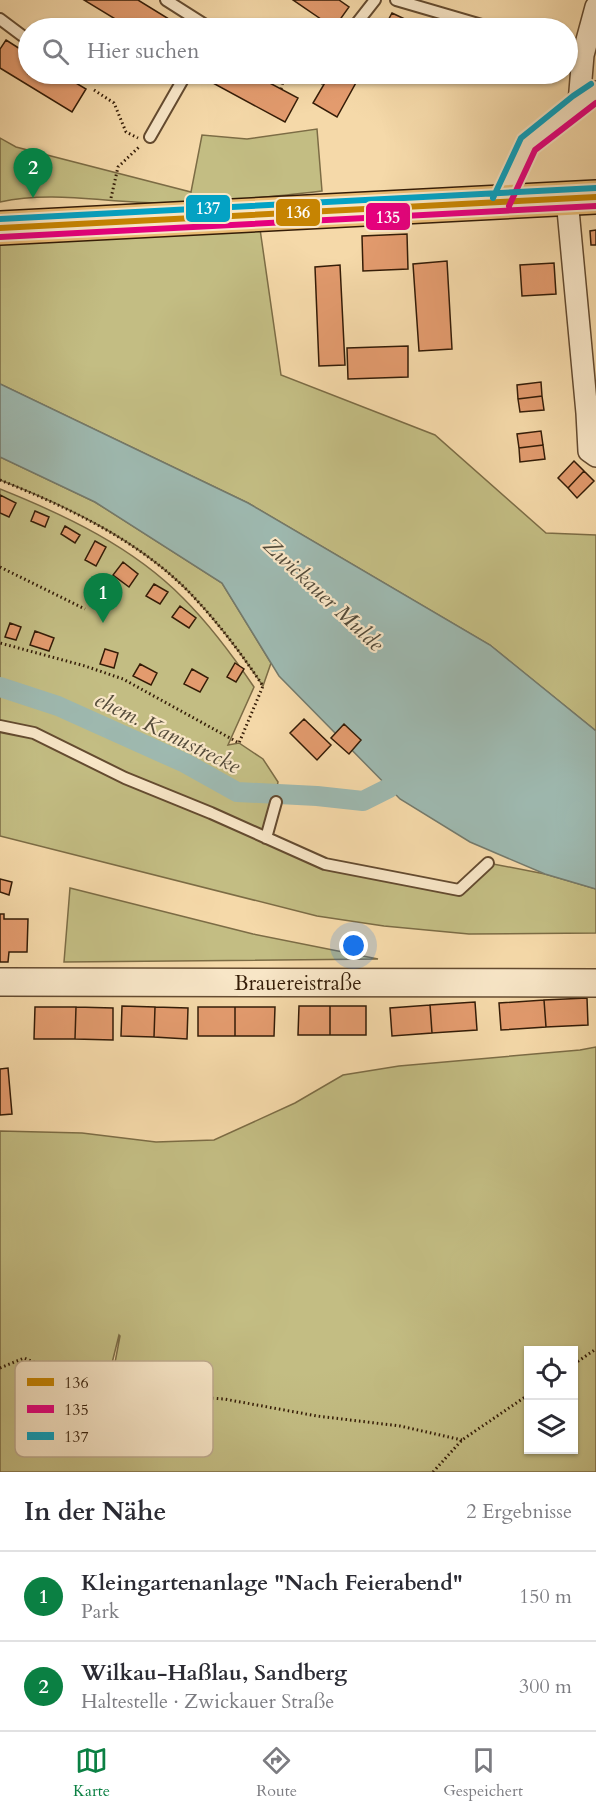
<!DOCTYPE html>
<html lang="de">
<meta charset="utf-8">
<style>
:root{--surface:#fff;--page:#f2f2f3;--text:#2b2b33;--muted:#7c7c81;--line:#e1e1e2;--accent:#0b8043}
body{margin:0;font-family:Cardo,serif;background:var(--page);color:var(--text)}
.controls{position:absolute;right:18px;bottom:18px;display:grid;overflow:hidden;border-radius:0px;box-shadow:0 2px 4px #0004}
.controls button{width:54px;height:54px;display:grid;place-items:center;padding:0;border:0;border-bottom:2px solid var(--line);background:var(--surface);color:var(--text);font:30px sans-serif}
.you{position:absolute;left:354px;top:946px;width:21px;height:21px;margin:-15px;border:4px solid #fff;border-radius:50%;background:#1a73e8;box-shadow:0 0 0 9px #1a73e833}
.badge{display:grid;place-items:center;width:39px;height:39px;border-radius:50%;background:var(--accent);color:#fff;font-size:20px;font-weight:700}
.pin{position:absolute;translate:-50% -50px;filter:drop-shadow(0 2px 3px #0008)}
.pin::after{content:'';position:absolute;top:32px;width:21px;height:18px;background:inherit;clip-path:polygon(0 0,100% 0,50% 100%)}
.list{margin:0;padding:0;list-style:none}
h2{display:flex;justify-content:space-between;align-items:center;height:78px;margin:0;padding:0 24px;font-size:26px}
h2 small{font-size:20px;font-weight:400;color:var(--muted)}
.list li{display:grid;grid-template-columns:39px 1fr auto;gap:18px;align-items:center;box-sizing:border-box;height:90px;padding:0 24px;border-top:2px solid var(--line)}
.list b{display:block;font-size:22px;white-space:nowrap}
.list p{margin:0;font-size:20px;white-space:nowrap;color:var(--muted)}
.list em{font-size:20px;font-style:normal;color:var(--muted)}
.icon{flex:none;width:33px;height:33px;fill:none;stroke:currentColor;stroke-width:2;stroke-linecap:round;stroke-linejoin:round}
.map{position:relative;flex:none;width:596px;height:1472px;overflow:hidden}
.search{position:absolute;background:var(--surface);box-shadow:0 2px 4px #0004;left:18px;right:18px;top:18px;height:66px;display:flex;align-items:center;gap:15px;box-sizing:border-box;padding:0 21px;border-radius:33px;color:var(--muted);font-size:22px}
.sheet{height:258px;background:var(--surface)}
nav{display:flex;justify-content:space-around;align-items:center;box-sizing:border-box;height:84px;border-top:2px solid var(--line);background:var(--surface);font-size:16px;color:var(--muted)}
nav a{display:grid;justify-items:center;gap:3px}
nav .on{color:var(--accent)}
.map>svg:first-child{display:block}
</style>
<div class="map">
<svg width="596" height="1472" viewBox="0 0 596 1472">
<rect width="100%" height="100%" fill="#f5d9a9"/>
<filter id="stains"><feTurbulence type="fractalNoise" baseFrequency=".00333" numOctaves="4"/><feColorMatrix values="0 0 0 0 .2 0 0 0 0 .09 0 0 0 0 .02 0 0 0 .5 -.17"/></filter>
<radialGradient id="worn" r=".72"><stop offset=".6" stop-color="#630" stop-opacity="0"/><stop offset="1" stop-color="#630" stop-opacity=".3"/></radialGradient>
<path fill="#c3bd83" stroke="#7c6c45" stroke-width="1.5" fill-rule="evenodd" d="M317,129L322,191C269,197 215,203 161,203C107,203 53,190 0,202V138L16,147L191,192L202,135L247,139Z
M259,222L281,375L435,435L546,533L596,535V731L490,645L248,503L0,384V244Z
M0,457L95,502L222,583L271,663L263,686C241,653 217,621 189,592C138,540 67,506 0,480Z
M0,489C65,515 133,547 183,598C210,625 233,656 254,687L228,745L239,743L263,759L278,782L267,838L325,864L459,890L488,863L545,874L596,889V933L469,934L384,926L317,916L0,836Z
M70,888L253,934L378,959L64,962Z
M596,1047V1472H0V1131L82,1133L156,1142L214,1140L295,1103L343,1075L399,1066L580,1050ZM119,1335L120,1336L104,1421L105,1391ZM528,1350H574V1450H528Z"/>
<path fill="#9eb9b0" stroke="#747a6c" stroke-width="1.5" d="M0,384L248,503L490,645L596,731V889L545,874L470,842L400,799L279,676L222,583L95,502L0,457Z"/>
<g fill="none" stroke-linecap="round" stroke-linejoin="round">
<path stroke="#9eb9b0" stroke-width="20" d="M0,687L58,706L185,763L237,792L317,796L363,801L389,788"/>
</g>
<path fill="#e39b6e" stroke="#341c07" stroke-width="1.5" d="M84,0H138L177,24L174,28H130Z
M293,0H339L349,7L334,28Z
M392,13L411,22L425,28H384Z
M6,40L28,54V74H61L86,89L72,112L0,68V49Z
M216,74H253L298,98L285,122L211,82Z
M330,74H348L358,79L337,117L313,103Z
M500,74H536L533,83Z
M596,230V245H591L590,231Z
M407,234L408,269L363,271L362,236Z
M447,261L452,349L419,351L413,264Z
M554,263L556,294L522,296L520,265Z
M340,265L345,365L319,366L315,267Z
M408,346V377L348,379L347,348Z
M541,382L542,396L518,399L517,385Z
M542,396L544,410L520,412L518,399Z
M541,431L543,445L519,448L517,434Z
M543,445L545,459L520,462L519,448Z
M574,461L584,471L568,488L558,478Z
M584,471L594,481L577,498L568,488Z
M0,495L16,503L9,517L0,513Z
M35,511L49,517L45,527L31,521Z
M65,526L80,535L75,543L61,534Z
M95,541L106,547L96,566L85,560Z
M123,562L138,574L129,587L113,575Z
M154,584L168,592L160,604L146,596Z
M180,606L196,618L189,628L172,617Z
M10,623L21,627L16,640L5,637Z
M35,631L54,638L49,651L30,645Z
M105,649L118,653L114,668L100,664Z
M235,663L244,669L236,682L227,677Z
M140,664L157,673L151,685L133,676Z
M192,669L208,678L200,692L184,684Z
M304,719L331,745L317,760L290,733Z
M344,724L361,740L349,754L331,738Z
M0,879L12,882L9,895L0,892Z
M0,914H4V919H28L27,952H9L8,962H0Z
M587,998L588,1025L546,1027L544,1000Z
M544,1000L546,1027L501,1030L499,1003Z
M475,1002L477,1030L432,1033L430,1005Z
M430,1005L432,1033L392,1036L390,1008Z
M122,1006L155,1007L154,1037L121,1036Z
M299,1006H330V1035H298Z
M330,1006H366V1035H330Z
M35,1007H76L75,1039H34Z
M76,1007L113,1008V1040L75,1039Z
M155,1007L188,1008L187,1039L154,1037Z
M198,1007H235V1036H198Z
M235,1007H275L274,1036H235Z
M8,1068L12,1114L0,1115V1069Z"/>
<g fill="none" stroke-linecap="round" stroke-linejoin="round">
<defs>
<path id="service" d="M166,0L210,28
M396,0L492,28
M0,19L28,40
M353,28L375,0
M568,51L583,55
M84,74L89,77
M150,137L186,74
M0,726L34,733L125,778L211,813L325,864L459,890L488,863
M266,838L276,802"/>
<path id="minor" d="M579,103L583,55L596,7
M567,199L587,413L589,451L596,456
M501,202L528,144L579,103L596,92"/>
<path id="tertiary" d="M0,982L596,983"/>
<path id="primary" d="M0,228L596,197"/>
</defs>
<use href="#service" stroke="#644b30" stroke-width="14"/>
<use href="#minor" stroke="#644b30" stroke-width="24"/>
<use href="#tertiary" stroke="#644b30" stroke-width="30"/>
<use href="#primary" stroke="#341c07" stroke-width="36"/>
<path stroke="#341c07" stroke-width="3" stroke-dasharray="1.5 3" stroke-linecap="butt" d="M301,74L324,84
M281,89L285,74
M94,90L114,103L126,132L138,138
M111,198L118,167L140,146
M0,480C67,507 138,540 189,592C217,621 241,653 263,686L239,743L123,679L85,666L0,643
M0,567L85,609
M574,1364L596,1349
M0,1368L24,1358L92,1386L142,1393L224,1399L317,1416L400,1426L462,1440
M433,1472L462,1440L528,1395"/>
<use href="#service" stroke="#f8e6c7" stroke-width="10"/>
<use href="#minor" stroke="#f8e6c7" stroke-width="21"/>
<use href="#tertiary" stroke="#f8e6c7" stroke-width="27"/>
<use href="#primary" stroke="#eabc74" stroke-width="33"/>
<defs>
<path id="bus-1" d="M0,228L596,197"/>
<path id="bus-2" d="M509,206L535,150L596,103
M0,237L596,206"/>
<path id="bus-3" d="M493,198L521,138L573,96L591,84
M0,219L596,188"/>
</defs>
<use href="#bus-1" stroke="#f8e6c7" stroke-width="10"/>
<use href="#bus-2" stroke="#f8e6c7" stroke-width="10"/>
<use href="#bus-3" stroke="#f8e6c7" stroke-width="10"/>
<use href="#bus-1" stroke="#c68402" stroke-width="6"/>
<use href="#bus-2" stroke="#e5007d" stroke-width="6"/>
<use href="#bus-3" stroke="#03a2c4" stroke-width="6"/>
</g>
<g text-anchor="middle" stroke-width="4.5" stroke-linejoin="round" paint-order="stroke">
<g font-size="21" fill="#341c07" stroke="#f8e6c7">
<text x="298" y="990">Brauereistraße</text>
</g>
<g font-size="22" font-style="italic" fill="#544b3a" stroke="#f8e6c7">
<text transform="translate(324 594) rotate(43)" y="8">Zwickauer Mulde</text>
<text transform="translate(168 732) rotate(26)" y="8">ehem. Kanustrecke</text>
</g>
</g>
<rect x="15" y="1361" width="198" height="96" rx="9" fill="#f8e6c7" stroke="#bda98d" stroke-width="1.5"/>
<rect x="27" y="1378" width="27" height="8" fill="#c68402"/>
<rect x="27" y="1405" width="27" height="8" fill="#e5007d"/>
<rect x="27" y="1432" width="27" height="8" fill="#03a2c4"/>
<g font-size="16" fill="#341c07">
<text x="64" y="1388">136</text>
<text x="64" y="1415">135</text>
<text x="64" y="1442">137</text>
</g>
<g stroke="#f8e6c7" stroke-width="2">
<rect x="185" y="194" width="46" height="29" rx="6" fill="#03a2c4"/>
<rect x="275" y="198" width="46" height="29" rx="6" fill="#c68402"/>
<rect x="365" y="202" width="46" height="29" rx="6" fill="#e5007d"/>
</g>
<g font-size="16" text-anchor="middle" font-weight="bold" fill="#fff">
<text x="208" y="214">137</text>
<text x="298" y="218">136</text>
<text x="388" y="223">135</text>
</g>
<rect width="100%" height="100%" filter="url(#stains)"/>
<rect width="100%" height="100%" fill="url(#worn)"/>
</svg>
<div class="controls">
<button><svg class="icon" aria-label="locate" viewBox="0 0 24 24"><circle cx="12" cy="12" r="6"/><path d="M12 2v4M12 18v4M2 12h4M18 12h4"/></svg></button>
<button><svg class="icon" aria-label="layers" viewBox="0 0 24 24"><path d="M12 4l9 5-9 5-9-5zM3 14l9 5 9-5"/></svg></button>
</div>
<div class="you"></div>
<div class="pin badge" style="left:103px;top:623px">1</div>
<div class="pin badge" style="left:33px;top:198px">2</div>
<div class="search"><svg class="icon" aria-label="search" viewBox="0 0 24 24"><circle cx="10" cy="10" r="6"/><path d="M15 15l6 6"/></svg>Hier suchen</div>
</div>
<section class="sheet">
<h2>In der Nähe<small>2 Ergebnisse</small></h2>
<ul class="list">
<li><span class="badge">1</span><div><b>Kleingartenanlage &quot;Nach Feierabend&quot;</b><p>Park</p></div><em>150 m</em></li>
<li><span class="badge">2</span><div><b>Wilkau-Haßlau, Sandberg</b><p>Haltestelle · Zwickauer Straße</p></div><em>300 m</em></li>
</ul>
</section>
<nav>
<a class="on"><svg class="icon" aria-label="map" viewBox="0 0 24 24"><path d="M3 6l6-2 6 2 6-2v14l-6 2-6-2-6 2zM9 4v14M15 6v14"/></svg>Karte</a>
<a><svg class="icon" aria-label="directions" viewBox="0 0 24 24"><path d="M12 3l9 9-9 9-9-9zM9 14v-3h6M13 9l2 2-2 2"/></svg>Route</a>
<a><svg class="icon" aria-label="saved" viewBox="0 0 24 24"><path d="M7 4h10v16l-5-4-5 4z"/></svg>Gespeichert</a>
</nav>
